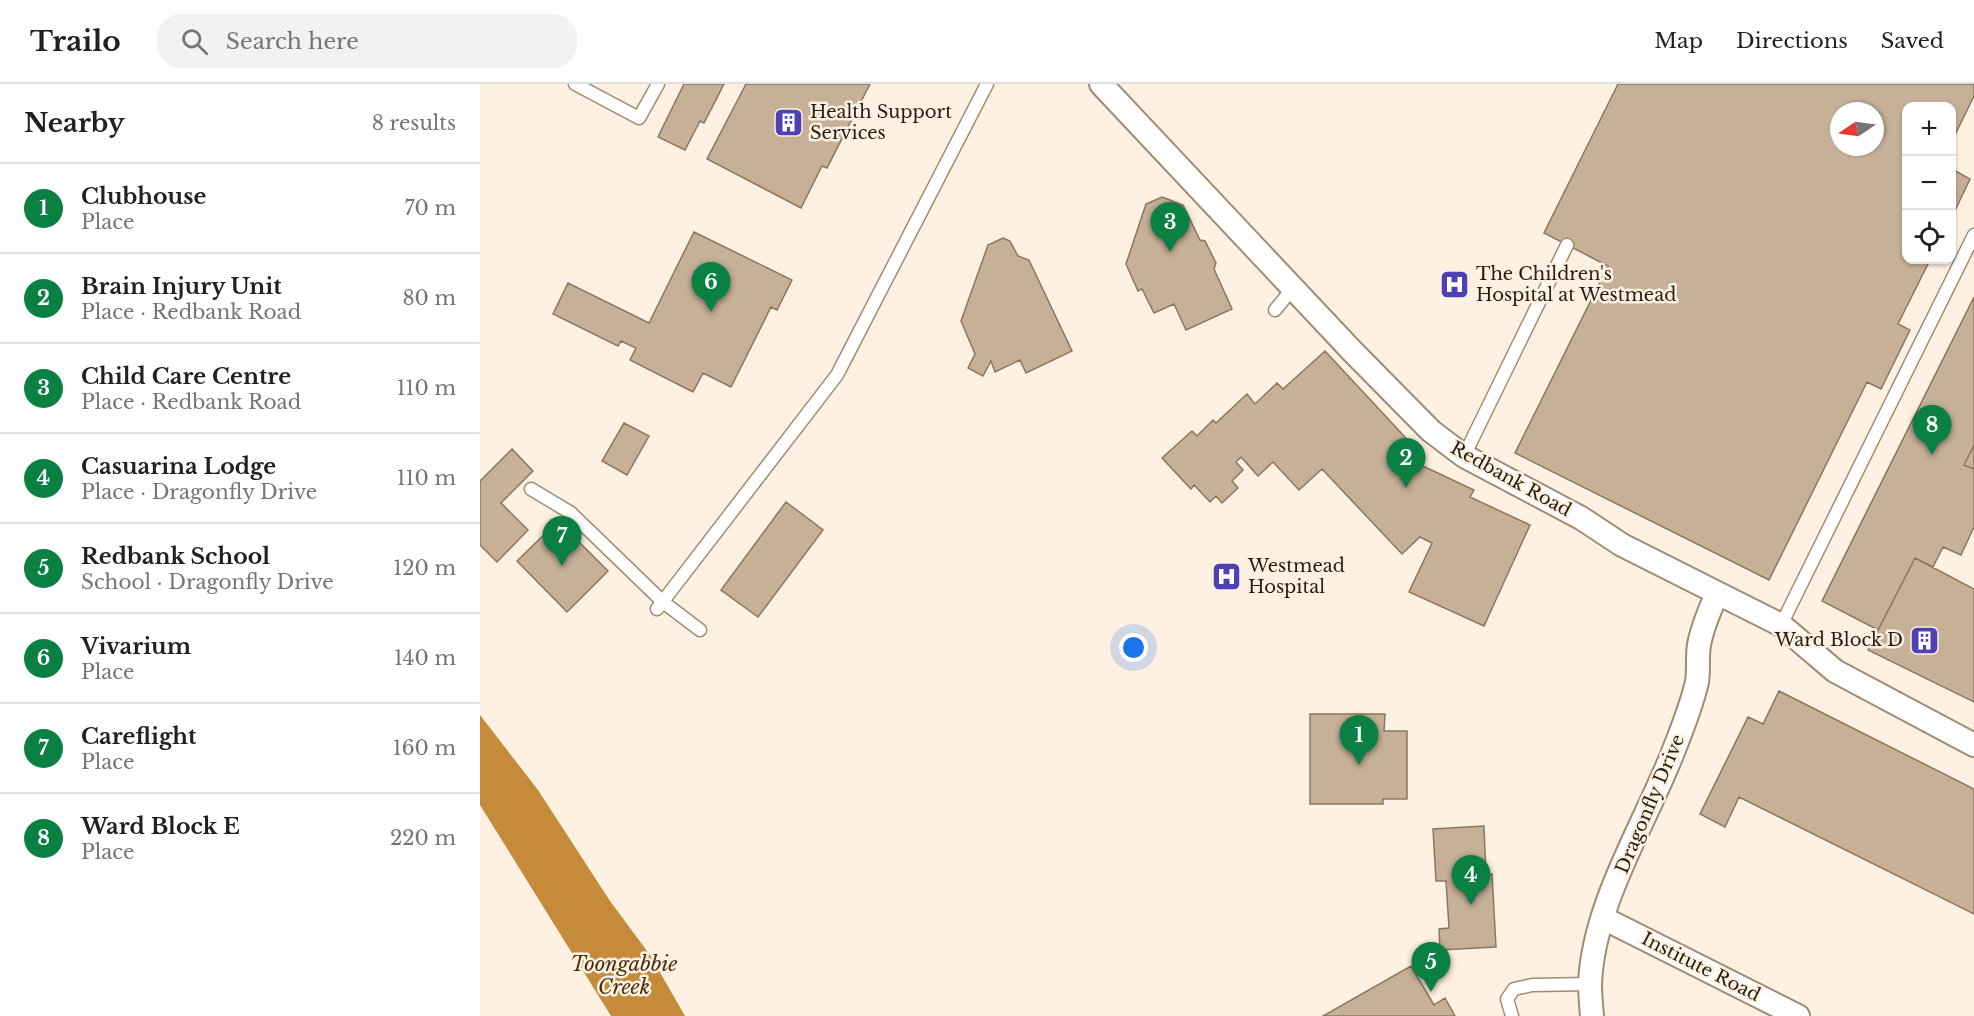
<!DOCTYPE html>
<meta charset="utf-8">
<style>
:root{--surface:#fff;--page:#f2f2f2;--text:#202124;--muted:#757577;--line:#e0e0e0;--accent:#0b8043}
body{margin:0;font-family:"Libre Baskerville",serif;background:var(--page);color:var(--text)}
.controls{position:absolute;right:18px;top:18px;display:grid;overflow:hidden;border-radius:12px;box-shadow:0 2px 4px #0004}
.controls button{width:54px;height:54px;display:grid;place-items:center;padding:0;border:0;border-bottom:2px solid var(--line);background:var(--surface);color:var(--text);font:30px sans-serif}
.compass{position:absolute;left:1350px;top:18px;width:54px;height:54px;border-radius:50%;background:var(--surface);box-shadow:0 2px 4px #0004;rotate:257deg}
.you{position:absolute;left:654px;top:564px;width:21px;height:21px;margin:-15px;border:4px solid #fff;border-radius:50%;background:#1a73e8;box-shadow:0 0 0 9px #1a73e833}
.badge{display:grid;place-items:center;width:39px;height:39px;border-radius:50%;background:var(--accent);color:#fff;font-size:20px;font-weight:700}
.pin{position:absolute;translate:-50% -50px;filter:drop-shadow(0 2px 3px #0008)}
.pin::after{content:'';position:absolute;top:32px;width:21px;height:18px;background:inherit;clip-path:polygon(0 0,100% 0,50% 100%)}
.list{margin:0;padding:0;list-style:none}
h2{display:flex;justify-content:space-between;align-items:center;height:78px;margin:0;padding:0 24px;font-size:26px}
h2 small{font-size:20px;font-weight:400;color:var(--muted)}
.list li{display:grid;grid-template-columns:39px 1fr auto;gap:18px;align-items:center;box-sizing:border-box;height:90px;padding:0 24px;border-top:2px solid var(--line)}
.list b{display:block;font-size:22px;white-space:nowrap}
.list p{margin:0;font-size:20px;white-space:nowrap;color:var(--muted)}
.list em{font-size:20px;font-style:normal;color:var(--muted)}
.icon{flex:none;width:33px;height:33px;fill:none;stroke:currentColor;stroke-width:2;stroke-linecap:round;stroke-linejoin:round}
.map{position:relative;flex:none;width:1494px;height:932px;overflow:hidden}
header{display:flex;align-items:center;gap:36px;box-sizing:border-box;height:84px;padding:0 30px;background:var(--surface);border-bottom:2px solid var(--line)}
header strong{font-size:28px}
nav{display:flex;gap:33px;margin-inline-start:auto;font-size:21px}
.search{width:420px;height:54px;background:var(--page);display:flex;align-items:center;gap:15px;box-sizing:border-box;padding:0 21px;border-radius:24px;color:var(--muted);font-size:22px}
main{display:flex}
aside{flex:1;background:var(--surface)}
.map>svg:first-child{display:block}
</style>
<header>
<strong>Trailo</strong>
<div class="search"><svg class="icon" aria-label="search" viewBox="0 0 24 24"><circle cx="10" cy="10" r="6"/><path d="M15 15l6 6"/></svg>Search here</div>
<nav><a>Map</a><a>Directions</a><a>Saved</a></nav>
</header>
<main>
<aside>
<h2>Nearby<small>8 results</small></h2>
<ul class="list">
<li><span class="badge">1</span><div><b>Clubhouse</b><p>Place</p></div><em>70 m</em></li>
<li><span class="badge">2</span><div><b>Brain Injury Unit</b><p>Place · Redbank Road</p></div><em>80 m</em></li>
<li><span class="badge">3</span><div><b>Child Care Centre</b><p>Place · Redbank Road</p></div><em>110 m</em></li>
<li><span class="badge">4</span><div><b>Casuarina Lodge</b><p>Place · Dragonfly Drive</p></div><em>110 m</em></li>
<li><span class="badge">5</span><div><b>Redbank School</b><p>School · Dragonfly Drive</p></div><em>120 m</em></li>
<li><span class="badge">6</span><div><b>Vivarium</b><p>Place</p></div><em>140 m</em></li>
<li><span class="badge">7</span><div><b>Careflight</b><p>Place</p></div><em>160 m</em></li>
<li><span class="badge">8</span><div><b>Ward Block E</b><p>Place</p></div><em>220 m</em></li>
</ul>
</aside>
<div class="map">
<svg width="1494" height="932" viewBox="0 0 1494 932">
<rect width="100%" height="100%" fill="#fef1e1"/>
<path fill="#c58b3b" d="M0,631L58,706L130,817L170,871L205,932H131L0,721Z"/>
<path fill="#c6b097" stroke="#8b775f" stroke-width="1.5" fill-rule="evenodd" d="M204,0H244L224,39L220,37L205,66L178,53Z
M266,0H390L347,84L342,82L321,124L227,75Z
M1138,0H1494V12L1472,57V22H1426V176H1450L1418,240L1430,246L1401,305L1387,298L1289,496L1035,369L1128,182L1064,149ZM1359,27H1395V63H1359Z
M1472,85L1490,95L1472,133Z
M682,113L703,121L720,156L725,157L736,179L734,185L752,225L706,246L694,220L674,229L662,205L658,207L646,180L666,120Z
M214,148L312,196L297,226L291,223L251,303L223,289L213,308L150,276L156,264L141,257L138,262L73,230L88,199L169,239Z
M523,154L530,157L538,172L549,176L592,267L546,289L540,276L515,288L511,277L503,292L488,284L495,270L481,237L508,161Z
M1494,213V361L1484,381L1494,385V443L1481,471L1463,463L1453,483L1435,474L1398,546L1342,517Z
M845,267L936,365L926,374L994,406L990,413L1050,441L1004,542L929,508L952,459L940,453L922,470L842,385L819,406L793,378L778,392L761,373L756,378L763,386L752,397L758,404L742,419L736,412L730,418L714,401L711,405L682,374L712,347L717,352L733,336L736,339L767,310L775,320L797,299L803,305Z
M144,339L169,352L147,391L122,377Z
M1494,361V385L1484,381Z
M32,365L53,387L21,419L48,446L17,478L0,461V397Z
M306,418L343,446L278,533L241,506Z
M78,437L128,487L87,528L37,477Z
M1435,474L1494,505V618L1388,566Z
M1299,607L1494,705V830L1259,713L1245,743L1220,730L1268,633L1283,640Z
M830,630H905L904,647H927V715H903V720H830Z
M1004,742L1006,791L1012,790L1016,863L960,866L959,845L969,844L966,797H956L953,745Z
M931,882L954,921L965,914L975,932H843Z"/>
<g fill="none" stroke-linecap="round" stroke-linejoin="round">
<defs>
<path id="service" d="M95,0L159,34L178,0
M795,226L813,204
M984,372L1087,161
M51,405L91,429L183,518L220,546
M177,525L357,291L507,0
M1301,541L1494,151
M1032,932L1027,915L1034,905L1052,901L1110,900"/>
<path id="minor" d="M621,0L873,268L951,347L984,372L1101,434L1142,461L1301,541L1355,587L1494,661
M1123,834L1318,932
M1112,932C1111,921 1110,910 1110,900C1113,819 1167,737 1195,663C1203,643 1212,619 1217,598C1219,586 1217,573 1219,561C1222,543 1230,526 1237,509"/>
</defs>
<use href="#service" stroke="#a18c73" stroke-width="15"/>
<use href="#minor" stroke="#a18c73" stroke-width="26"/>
<use href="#service" stroke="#fff" stroke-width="12"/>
<use href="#minor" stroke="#fff" stroke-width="22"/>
</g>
<defs>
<symbol id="building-square" viewBox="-11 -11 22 22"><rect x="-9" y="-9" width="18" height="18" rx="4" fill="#4e40b7" stroke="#fef1e1"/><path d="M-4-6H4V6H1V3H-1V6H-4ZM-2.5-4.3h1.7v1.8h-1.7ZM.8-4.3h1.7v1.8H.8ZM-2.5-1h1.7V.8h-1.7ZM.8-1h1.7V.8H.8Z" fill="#fff"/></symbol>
<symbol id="hospital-square" viewBox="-11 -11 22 22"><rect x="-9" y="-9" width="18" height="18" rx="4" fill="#4e40b7" stroke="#fef1e1"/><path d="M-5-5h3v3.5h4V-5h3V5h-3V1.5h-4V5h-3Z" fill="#fff"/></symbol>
</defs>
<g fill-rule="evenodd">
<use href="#building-square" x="292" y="22" width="33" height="33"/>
<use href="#hospital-square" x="958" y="184" width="33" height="33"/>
<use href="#hospital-square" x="730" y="476" width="33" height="33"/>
<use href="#building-square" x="1428" y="540" width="33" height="33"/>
</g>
<g text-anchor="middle" stroke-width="5" stroke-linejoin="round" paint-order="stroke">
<g font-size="18" fill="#251d13" stroke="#fef1e1" text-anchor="start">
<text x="330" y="34">Health Support<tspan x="330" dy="21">Services</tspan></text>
<text x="996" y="196">The Children's<tspan x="996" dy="21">Hospital at Westmead</tspan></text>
<text x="768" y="488">Westmead<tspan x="768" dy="21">Hospital</tspan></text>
<text x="1423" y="562" text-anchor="end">Ward Block D</text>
</g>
<g font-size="18" fill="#251d13" stroke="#fef1e1">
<text transform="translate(1031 395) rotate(29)" y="6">Redbank Road</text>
<text transform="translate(1170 720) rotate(-67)" y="6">Dragonfly Drive</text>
<text transform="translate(1221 883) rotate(27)" y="6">Institute Road</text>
</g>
<g font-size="20" font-style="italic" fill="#482f0d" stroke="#fef1e1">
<text x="144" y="887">Toongabbie<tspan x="144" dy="23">Creek</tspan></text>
</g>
</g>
</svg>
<div class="controls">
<button>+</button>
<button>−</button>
<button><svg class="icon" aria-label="locate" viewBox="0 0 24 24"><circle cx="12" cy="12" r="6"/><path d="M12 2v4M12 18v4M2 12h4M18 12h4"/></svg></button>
</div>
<svg class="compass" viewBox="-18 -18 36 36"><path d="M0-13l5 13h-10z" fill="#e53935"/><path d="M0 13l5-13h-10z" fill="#757577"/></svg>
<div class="you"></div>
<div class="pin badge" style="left:879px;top:681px">1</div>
<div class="pin badge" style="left:926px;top:404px">2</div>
<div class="pin badge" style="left:690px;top:168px">3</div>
<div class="pin badge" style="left:991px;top:821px">4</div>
<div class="pin badge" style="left:951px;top:908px">5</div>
<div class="pin badge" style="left:231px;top:228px">6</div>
<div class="pin badge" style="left:82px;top:482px">7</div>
<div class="pin badge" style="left:1452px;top:371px">8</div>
</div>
</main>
